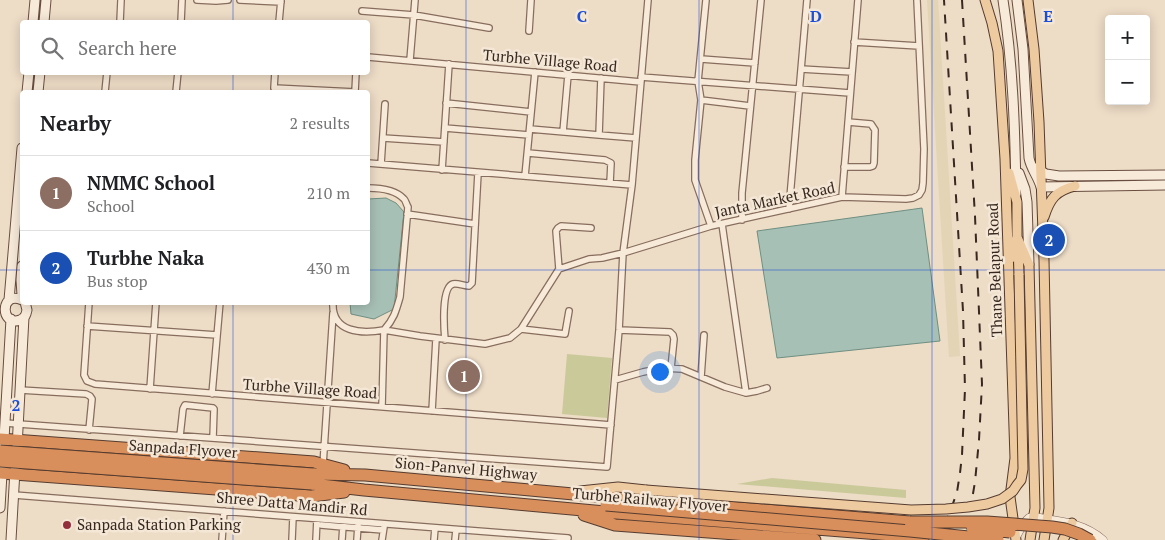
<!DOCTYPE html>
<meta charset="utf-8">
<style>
:root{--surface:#fff;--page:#f6f6f6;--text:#202124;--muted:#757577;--line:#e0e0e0;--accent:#7c3aed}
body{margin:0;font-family:"PT Serif",serif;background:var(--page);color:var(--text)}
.controls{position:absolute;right:15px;top:15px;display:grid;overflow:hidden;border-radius:5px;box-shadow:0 2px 12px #0003}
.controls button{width:45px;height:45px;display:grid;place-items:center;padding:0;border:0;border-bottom:1px solid var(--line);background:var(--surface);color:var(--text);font:25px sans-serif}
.you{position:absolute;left:659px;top:371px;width:18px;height:18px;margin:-12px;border:4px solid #fff;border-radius:50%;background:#1a73e8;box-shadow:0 0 0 8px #1a73e833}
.badge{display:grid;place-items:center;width:32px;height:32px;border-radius:50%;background:var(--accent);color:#fff;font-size:16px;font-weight:700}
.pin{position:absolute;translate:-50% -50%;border:2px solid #fff;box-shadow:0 1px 5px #0006}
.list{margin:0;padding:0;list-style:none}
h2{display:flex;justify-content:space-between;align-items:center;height:65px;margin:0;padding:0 20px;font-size:21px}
h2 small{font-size:16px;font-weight:400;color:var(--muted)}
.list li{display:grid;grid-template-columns:32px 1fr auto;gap:15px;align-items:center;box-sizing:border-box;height:75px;padding:0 20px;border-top:1px solid var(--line)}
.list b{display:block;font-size:19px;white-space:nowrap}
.list p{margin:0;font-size:16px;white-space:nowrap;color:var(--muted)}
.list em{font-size:16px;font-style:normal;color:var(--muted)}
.icon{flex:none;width:28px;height:28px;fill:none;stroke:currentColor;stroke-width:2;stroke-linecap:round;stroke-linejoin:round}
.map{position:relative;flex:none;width:1165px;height:540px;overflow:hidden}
.search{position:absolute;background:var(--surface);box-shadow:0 2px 12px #0003;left:20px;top:20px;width:350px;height:55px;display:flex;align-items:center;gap:12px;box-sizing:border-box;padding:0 18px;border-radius:5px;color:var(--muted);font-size:19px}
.panel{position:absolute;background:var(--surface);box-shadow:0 2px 12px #0003;left:20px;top:90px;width:350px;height:215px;border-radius:5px}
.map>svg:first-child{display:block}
</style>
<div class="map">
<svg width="1165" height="540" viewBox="0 0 1165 540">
<rect width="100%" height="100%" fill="#eddcc6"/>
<path fill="#e2d4b4" d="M927,0H938L960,356L949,357Z"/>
<path fill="#cac99a" d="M567,354L612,358L607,418L562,414Z
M772,478L906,490V498L737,484Z"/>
<path fill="#a7c0b5" stroke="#6e8f82" d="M386,198L396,203L404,212L394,309L374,319L351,314L350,303L368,302V199Z
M922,208L940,341L777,358L757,231Z"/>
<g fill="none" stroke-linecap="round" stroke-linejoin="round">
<defs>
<path id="minor" d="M197,0L216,1L228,0
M240,0L281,2
M706,0L698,81L701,100L695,160V180L711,226
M362,11L414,15L489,28
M120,22L121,0
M181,22L182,0
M279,22L281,0
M529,31L531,0
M854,42L919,46
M368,57L641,82
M701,59L755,63
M410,60L415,0
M801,69L852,72
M275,72L274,88L355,92
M641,77L850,93
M105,92L107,72
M176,92L178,72
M355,92L356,72
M701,100L750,106
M446,103L531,112
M445,128L529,135
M530,129L599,135L601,78
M563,132L568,75
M599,135L636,138
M383,138L444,142
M528,153L605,160L611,163L610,183
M368,163L632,185
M381,164L385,104
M844,167H870L873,166L874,163L875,130L871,124L848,122
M442,170L449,64
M525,176L535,72
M842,197L858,0
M789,209L807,0
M407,214L475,224
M742,220V193L761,0
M722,224L746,393
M559,269L556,231L558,228L561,226L591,228
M89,302L84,375L87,381L95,384L611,425
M333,302C331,333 362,334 384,330C394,319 396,311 400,297L408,207C406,204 406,201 404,199C395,189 379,188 368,188
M87,326L217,335
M521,329L565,334L569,311
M619,330L670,332L673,335L674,339L671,368
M445,340C444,329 441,287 453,284C458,283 464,286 469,286L472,283L478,173
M701,377L704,335
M615,380L643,372L663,368L682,369L725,387L746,393L757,391L767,388
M150,389L156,302
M20,390L86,394L90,396L92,399L89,430
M212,394L220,302
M382,407L384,330L420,336L485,344L510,338L521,329L559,269L589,259L602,258L623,253L711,226L842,197L906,199L913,198L919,195L922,190L923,183L924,149L917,0
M432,411L436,339
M5,423L607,467L619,330L623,253L632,185L648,0
M180,436L183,409L185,405L213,408L214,409L213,438
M323,465L333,313
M14,495L568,538
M321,525L343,527
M346,527L383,530
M222,540L224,511
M292,540L293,517
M316,540L317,519
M342,540L343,525
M357,540L358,525
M382,540L384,527
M434,540L435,528
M455,540L456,530"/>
<path id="tertiary" d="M1016,537C1019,531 1024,522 1029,518C1034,516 1040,518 1045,519C1066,522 1086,525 1103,540"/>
<path id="secondary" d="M1003,0C1013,64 1015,129 1016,194
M1017,0L1023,49L1029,158C1031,169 1038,176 1041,187L1165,185
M33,22L35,0
M44,22L46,0
M27,92L29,72
M38,92L40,72
M1036,168L1046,174L1059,176L1165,175
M1019,173L1025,189L1027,202L1029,264
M22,266L21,280L22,295
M9,300L22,148
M22,300C0,290 0,327 20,320C25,318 26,315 27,310L25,302
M17,447L24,317
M0,508L11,319
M11,540L15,470"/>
<path id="primary" d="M985,0L992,23L998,51L1005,159L1015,458L1010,497L1016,540
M1028,0L1034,49L1039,122L1044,260L1049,508L1044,540
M1009,173L1017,202V237L1011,258
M1044,217C1050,198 1056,191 1075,186
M1017,237L1029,265L1035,508L1030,540
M1018,245L1019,275
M580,491L618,487L646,490
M1063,540L1072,523"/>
<path id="motorway" d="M0,439L314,462L344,470
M0,473L312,496L344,492
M313,474L365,475L617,498L910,522
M312,484L364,490L616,513L892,535L923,540
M584,515L615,525L815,540"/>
</defs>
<use href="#minor" stroke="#876d5d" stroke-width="8"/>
<use href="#tertiary" stroke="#876d5d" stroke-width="9"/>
<use href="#secondary" stroke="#694e40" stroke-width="11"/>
<use href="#primary" stroke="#553c30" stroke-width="11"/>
<use href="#motorway" stroke="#553c30" stroke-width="13"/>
<use href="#minor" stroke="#f8ead9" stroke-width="5.5"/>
<use href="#tertiary" stroke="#f8ead9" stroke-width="8"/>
<use href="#secondary" stroke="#f8ead9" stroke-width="9"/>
<use href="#primary" stroke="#eecaa0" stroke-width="9"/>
<use href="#motorway" stroke="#d88f5b" stroke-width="11"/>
<path stroke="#382820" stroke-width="2" stroke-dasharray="9 9" stroke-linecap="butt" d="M962,0L975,216L982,384L979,440L975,482L965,540
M936,540L949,515L957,492L960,473L962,455L965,389L963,311L944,0"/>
<defs>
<path id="primary-bridge" d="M646,490L911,510L946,509L968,507L987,504L1002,499L1013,491L1017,485L1021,480L1023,469L1019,275"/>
<path id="motorway-bridge" d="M0,451L313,474
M0,461L312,484
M606,505L910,531L998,540
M910,522H987L1052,527L1065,529L1079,534L1090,540
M972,528L1010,532"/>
</defs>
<use href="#primary-bridge" stroke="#553c30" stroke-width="11" stroke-linecap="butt"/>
<use href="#motorway-bridge" stroke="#553c30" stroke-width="13" stroke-linecap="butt"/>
<use href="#primary-bridge" stroke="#eecaa0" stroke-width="9"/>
<use href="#motorway-bridge" stroke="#d88f5b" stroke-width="11"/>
</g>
<path fill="none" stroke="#1d4ed8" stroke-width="1" stroke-opacity="0.55" d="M233,0V22M466,0V540M699,0V540M932,0V540M233,72V92M0,270H22M368,270H1165M233,302V540"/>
<circle fill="#942f3e" stroke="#f4e7d6" stroke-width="2" cx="67" cy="525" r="5"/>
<g text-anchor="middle" stroke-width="5" stroke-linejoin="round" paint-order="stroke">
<g font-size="15" fill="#382820" stroke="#f4e7d6">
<text transform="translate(550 61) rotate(5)" y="5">Turbhe Village Road</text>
<text transform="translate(775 200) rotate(-12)" y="5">Janta Market Road</text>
<text transform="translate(995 270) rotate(-92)" y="5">Thane Belapur Road</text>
<text transform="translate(310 389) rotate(4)" y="5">Turbhe Village Road</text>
<text transform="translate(183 449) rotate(4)" y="5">Sanpada Flyover</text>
<text transform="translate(466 469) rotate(5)" y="5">Sion-Panvel Highway</text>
<text transform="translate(650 500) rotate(5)" y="5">Turbhe Railway Flyover</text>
<text transform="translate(292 504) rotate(5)" y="5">Shree Datta Mandir Rd</text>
</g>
<g font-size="15" fill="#382820" stroke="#f4e7d6" text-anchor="start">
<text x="77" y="530">Sanpada Station Parking</text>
</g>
</g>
<g font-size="16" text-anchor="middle" font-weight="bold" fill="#1d4ed8" stroke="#f4e7d6" stroke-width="5" stroke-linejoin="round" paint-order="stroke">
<text x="582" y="22">C</text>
<text x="816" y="22">D</text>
<text x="1048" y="22">E</text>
<text x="16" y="411">2</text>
</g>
</svg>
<div class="controls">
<button>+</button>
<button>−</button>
</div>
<div class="you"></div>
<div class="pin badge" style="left:464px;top:376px;background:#8d6e63">1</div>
<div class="pin badge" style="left:1049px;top:240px;background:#1a4fb4">2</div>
<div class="search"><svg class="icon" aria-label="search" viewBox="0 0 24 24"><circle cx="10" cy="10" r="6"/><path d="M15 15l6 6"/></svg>Search here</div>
<section class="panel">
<h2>Nearby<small>2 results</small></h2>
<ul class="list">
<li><span class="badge" style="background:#8d6e63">1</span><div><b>NMMC School</b><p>School</p></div><em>210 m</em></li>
<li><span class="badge" style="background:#1a4fb4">2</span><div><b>Turbhe Naka</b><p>Bus stop</p></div><em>430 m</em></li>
</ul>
</section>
</div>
